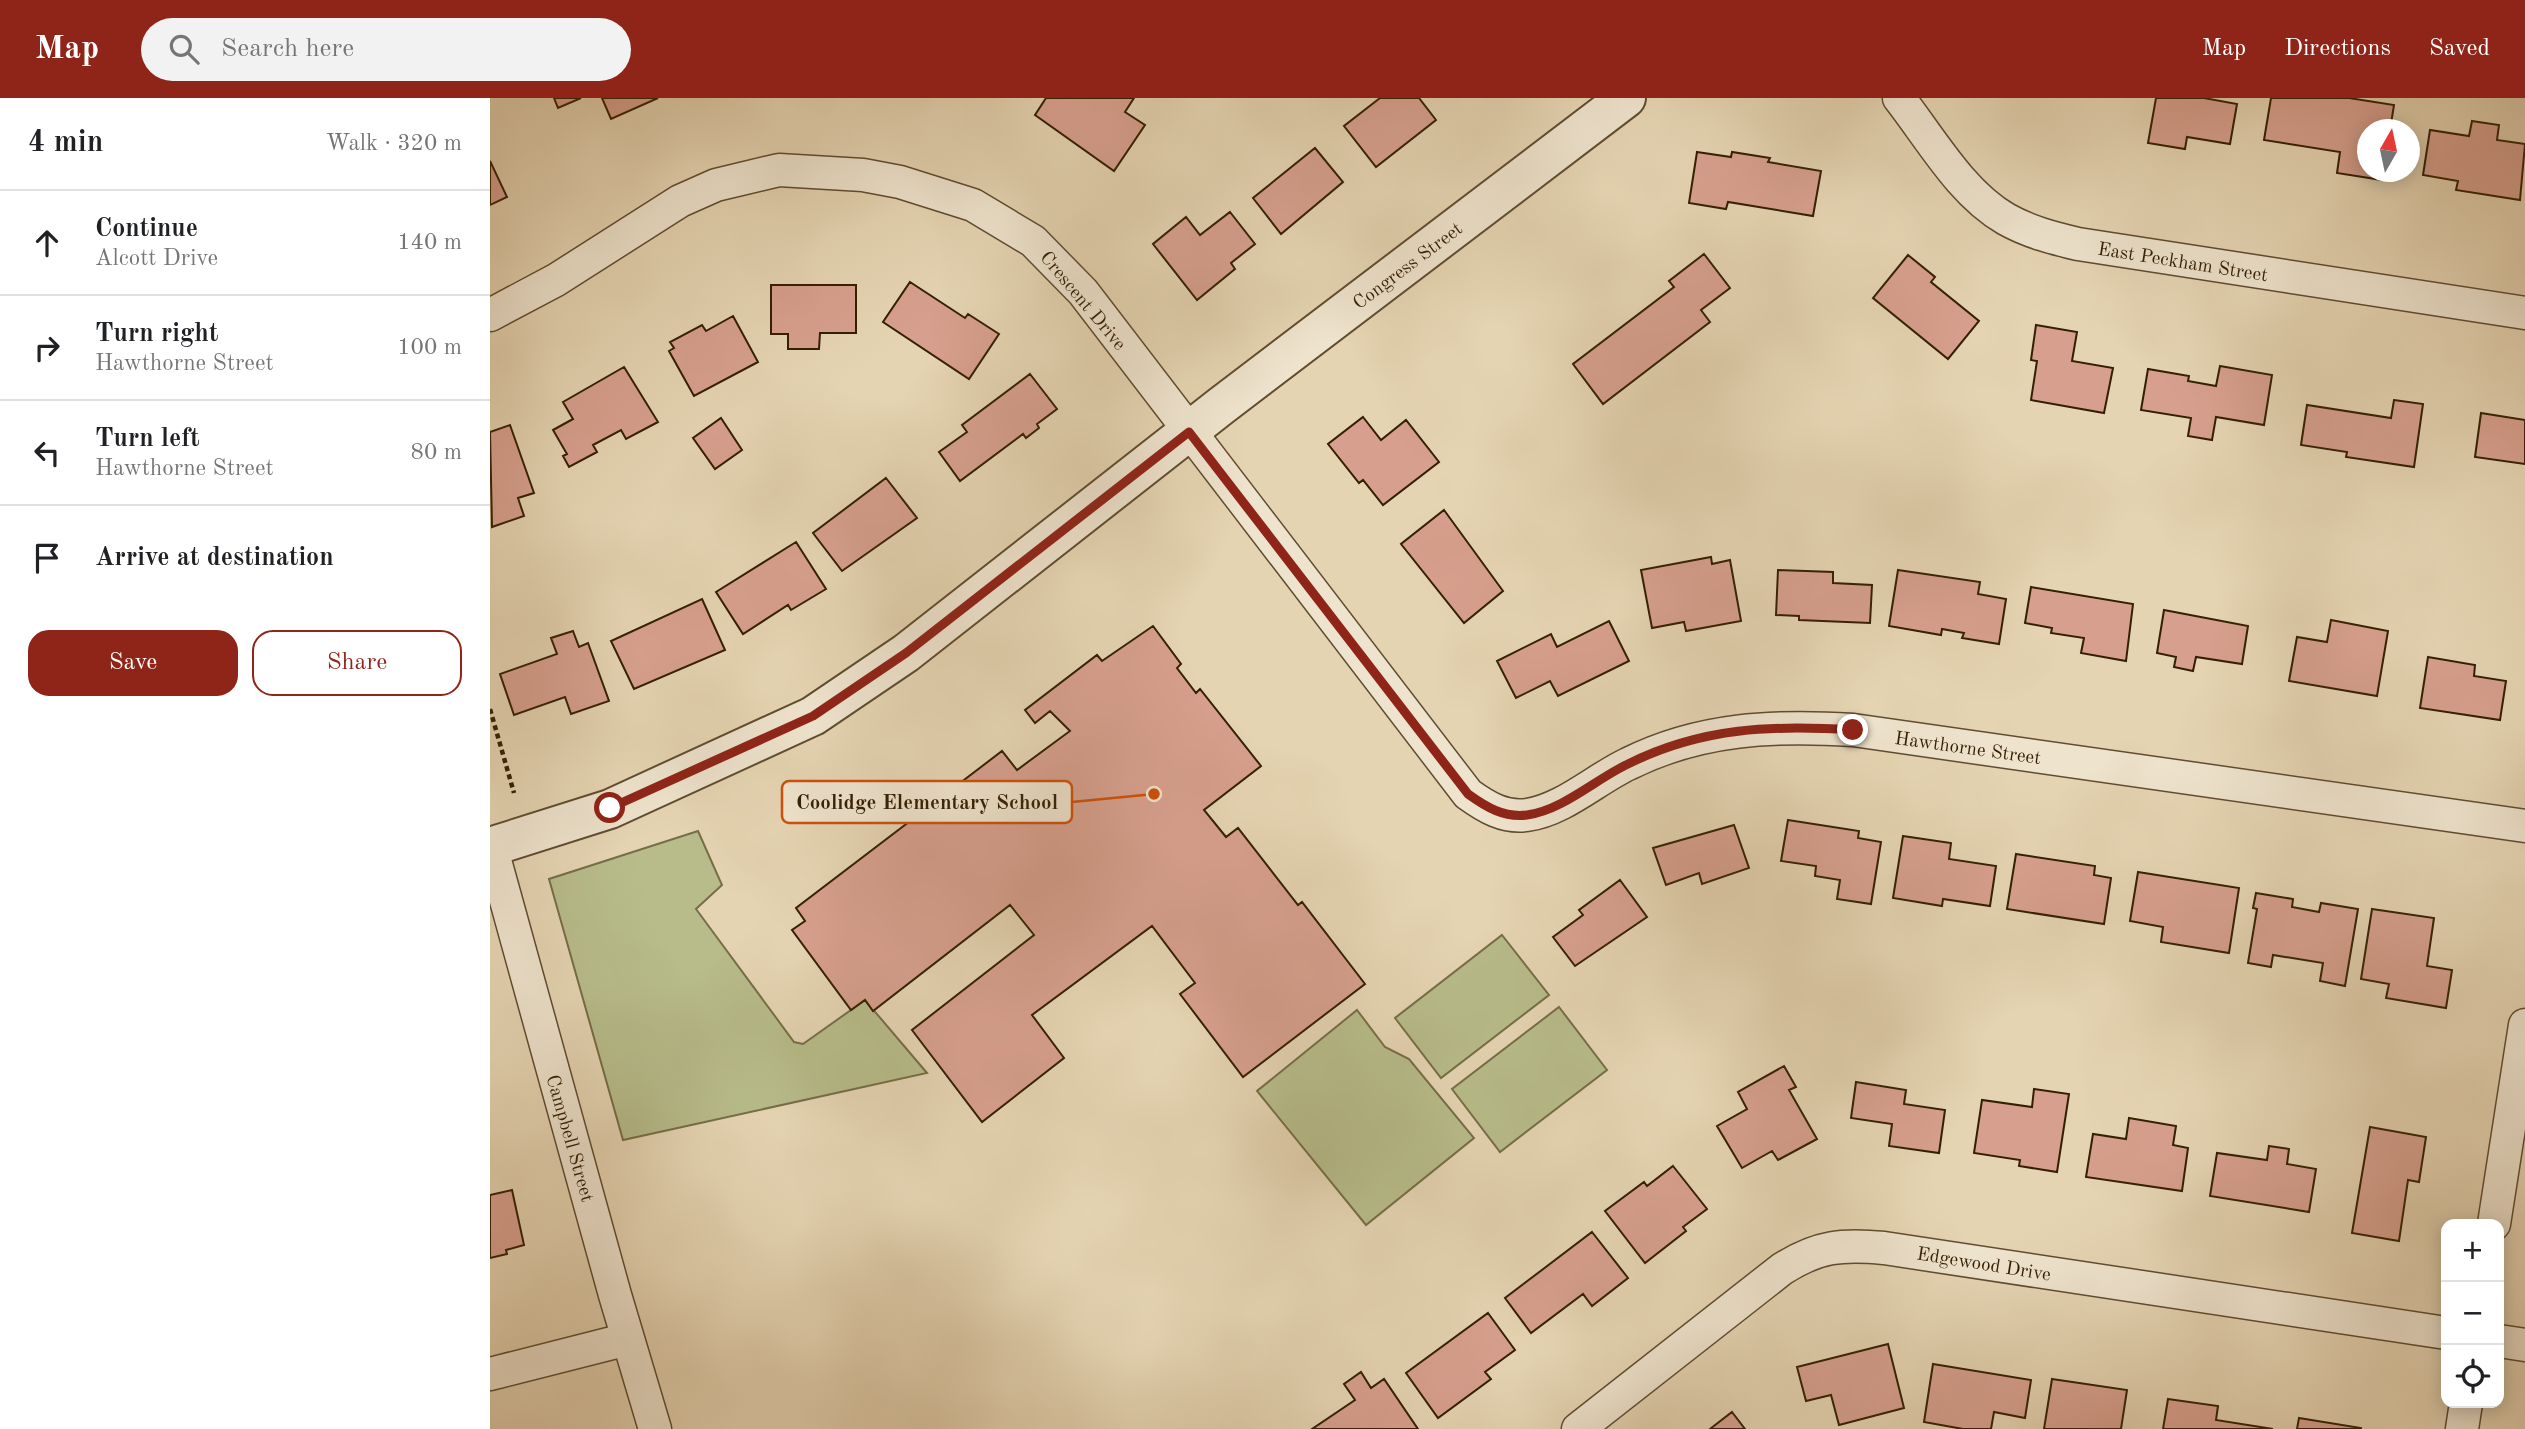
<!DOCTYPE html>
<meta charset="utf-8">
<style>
:root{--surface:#fff;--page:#f2f2f2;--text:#202124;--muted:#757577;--line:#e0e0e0;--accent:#8f2418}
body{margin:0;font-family:"Old Standard TT",serif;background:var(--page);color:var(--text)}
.controls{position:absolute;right:21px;bottom:21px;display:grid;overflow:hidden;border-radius:14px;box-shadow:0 4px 18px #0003}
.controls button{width:63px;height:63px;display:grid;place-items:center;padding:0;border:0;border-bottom:2px solid var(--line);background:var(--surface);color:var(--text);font:35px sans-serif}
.compass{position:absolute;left:1867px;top:21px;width:63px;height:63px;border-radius:50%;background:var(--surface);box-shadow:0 4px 18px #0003;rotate:9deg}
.stop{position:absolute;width:21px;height:21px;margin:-16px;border:5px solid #8f2418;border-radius:50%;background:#fff}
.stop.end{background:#8f2418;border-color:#fff;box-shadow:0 2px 7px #0008}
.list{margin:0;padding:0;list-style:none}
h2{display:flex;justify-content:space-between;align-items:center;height:91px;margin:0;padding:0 28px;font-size:30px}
h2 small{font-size:23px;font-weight:400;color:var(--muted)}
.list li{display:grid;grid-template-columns:46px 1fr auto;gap:21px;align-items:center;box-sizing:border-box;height:105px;padding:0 28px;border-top:2px solid var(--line)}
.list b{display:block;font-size:26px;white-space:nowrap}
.list p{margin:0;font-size:23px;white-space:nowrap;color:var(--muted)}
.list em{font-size:23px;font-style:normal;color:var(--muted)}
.actions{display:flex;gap:14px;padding:21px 28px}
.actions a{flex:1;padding:16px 0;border:2px solid var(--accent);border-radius:21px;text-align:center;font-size:24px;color:var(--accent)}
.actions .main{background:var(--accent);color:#fff}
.icon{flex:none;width:38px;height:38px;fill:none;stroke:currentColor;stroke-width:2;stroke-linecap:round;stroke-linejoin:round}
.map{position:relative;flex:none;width:2035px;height:1331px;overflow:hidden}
header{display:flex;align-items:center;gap:42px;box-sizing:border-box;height:98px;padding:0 35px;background:var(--accent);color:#fff}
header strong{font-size:33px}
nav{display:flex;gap:38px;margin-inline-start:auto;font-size:24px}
.search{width:490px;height:63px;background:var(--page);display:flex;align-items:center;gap:18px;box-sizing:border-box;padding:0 24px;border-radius:38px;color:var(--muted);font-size:26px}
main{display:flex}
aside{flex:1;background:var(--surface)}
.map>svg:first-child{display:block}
</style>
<header>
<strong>Map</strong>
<div class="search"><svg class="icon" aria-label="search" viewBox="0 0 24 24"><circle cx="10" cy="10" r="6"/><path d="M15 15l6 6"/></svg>Search here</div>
<nav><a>Map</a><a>Directions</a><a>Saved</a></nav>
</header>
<main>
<aside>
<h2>4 min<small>Walk · 320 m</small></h2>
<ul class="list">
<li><svg class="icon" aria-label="ahead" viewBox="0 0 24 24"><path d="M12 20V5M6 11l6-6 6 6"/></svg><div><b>Continue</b><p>Alcott Drive</p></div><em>140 m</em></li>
<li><svg class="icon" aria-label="right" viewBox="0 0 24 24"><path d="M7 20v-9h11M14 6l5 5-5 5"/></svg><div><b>Turn right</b><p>Hawthorne Street</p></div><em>100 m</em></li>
<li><svg class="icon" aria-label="left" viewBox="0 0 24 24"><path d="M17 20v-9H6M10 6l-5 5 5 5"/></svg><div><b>Turn left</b><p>Hawthorne Street</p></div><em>80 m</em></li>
<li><svg class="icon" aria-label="arrive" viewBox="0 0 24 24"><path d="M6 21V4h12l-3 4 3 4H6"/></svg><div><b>Arrive at destination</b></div></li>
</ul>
<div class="actions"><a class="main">Save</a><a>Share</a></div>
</aside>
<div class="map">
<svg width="2035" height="1331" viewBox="0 0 2035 1331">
<rect width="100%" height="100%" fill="#e5d4b2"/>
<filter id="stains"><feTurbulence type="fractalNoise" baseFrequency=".00286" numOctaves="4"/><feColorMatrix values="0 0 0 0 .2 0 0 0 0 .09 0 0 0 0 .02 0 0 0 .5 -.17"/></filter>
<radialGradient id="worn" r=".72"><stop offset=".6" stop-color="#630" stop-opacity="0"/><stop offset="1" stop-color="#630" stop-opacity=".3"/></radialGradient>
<path fill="#b7bc8a" stroke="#766e47" stroke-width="2" d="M208,733L232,787L206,811L304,944L313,946L375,902L437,975L133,1042L59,781Z
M1012,837L1059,897L951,980L905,920Z
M1069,909L1117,972L1010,1054L962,991Z
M867,912L895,949L919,961L984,1040L876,1127L767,993Z"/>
<path fill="#d7a08e" stroke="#341f04" stroke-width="2" d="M64,0H91L68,10Z
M112,0H168L121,21Z
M556,0H644L635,14L655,27L624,73L545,17Z
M890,0H929L946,22L886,69L854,28Z
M1666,0H1714L1747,6L1740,46L1697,39L1695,51L1658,45Z
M1781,0H1859L1904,7L1900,32H1878V74H1893L1892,82L1847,75L1850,54L1774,42Z
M1982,23L2009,27L2007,42L2035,46L2030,102L1966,92L1968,83L1933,77L1940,32L1979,38Z
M825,50L853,84L791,136L763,100Z
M1207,54L1241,59L1242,54L1280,60L1278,64L1331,73L1323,118L1238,104L1236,111L1199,105Z
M0,63L17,99L0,107Z
M740,114L765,146L741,165L745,171L707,202L663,146L696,119L710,137Z
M1214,156L1240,190L1211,212L1220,224L1113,306L1083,266L1184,189L1179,183Z
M1418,157L1445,179L1441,184L1489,223L1458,261L1383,200Z
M420,184L475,220L478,216L509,236L479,281L393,224Z
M281,187H366V235H330L329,251H298V236H281Z
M243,218L268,264L204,298L179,253L184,250L180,244L212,227L216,233Z
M1546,227L1587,234L1582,263L1623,270L1614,315L1541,302L1547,263L1541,262Z
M1730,268L1782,277L1774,327L1726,319L1722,342L1698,338L1701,320L1651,312L1658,271L1699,278L1698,283L1726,288Z
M134,269L168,324L136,341L131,332L103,347L107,354L79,369L73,358L77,356L63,332L83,321L73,304Z
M540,276L567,311L547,326L549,330L536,340L533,336L470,383L449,354L477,334L472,327Z
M1904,302L1933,306L1924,369L1856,359L1857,354L1811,347L1817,307L1901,320Z
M1991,315L2035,322V366L1985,359Z
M873,319L891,342L916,322L949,364L893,407L873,382L869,385L838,346Z
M231,320L252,352L225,371L203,340Z
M20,327L44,395L28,400L34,418L2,429L0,334Z
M396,380L427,420L352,473L323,435Z
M954,412L1013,493L974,525L911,446Z
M306,444L336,491L301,512L298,507L253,536L226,494Z
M1221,459L1222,466L1240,462L1251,523L1196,533L1194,524L1162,530L1151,472Z
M1288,472L1343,474V485L1382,487L1380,525L1309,522V518L1286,517Z
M1408,472L1490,484L1488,496L1516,501L1509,546L1472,540L1474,535L1452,531L1451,537L1399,528Z
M1541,489L1643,506L1636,563L1591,555L1594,540L1561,535L1562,530L1535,525Z
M212,501L235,552L144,591L121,543Z
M1674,512L1758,528L1752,566L1706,559L1703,573L1684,569L1686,559L1667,555Z
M1841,522L1898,533L1887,598L1799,583L1807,539L1837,544Z
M1119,523L1139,563L1068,598L1060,583L1026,600L1007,563L1061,536L1067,549Z
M663,528L691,566L687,570L706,595L710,591L771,668L714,712L736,739L748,730L808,807L812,804L875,886L753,979L690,896L705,885L662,828L542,917L574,960L492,1024L422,932L544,837L520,807L383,913L375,902L361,912L302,832L315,823L306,810L512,653L527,672L580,633L560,613L545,625L535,612L607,557L612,563Z
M83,533L89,549L98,545L119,603L81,616L75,599L24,617L10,576L67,556L61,540Z
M1938,559L1985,567L1984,578L2016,583L2010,622L1930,610Z
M1298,722L1369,733L1368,740L1391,744L1381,806L1347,801L1350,782L1325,778L1326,768L1291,763Z
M1244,727L1259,770L1212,786L1209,775L1176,787L1163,750Z
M1413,738L1461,745L1459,761L1506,768L1500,808L1453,801L1452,808L1403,800Z
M1526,756L1605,768L1604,777L1621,780L1614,826L1517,811Z
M1648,774L1749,790L1739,855L1671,844L1673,829L1640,823Z
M1130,782L1157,819L1085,868L1063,839L1093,817L1089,812Z
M1766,795L1803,801L1802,809L1829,814L1831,805L1868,811L1855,888L1830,883L1833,865L1783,857L1781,869L1758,865L1767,811L1763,810Z
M1882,811L1944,820L1937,868L1962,872L1956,910L1896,900L1899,886L1871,881Z
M1294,968L1306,989L1299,992L1327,1041L1288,1062L1282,1053L1252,1070L1227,1028L1257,1011L1248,994Z
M1366,984L1416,992L1414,1006L1455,1012L1449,1055L1399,1048L1402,1026L1361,1020Z
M1544,991L1579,996L1567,1074L1529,1068L1530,1062L1484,1055L1492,1002L1542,1009Z
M1639,1020L1686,1028L1683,1047L1698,1050L1692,1093L1596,1079L1603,1036L1636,1041Z
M1880,1029L1936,1039L1929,1084L1918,1082L1909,1143L1862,1135Z
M1779,1048L1799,1051L1797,1066L1826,1071L1819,1114L1720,1098L1727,1055L1777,1062Z
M1183,1068L1217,1111L1193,1129L1196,1133L1155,1165L1115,1113L1154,1084L1157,1088Z
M22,1092L34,1147L16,1152L17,1156L0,1160V1097Z
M1102,1134L1138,1180L1102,1208L1093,1196L1041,1235L1015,1200Z
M998,1215L1025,1252L995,1274L1001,1281L948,1320L916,1275Z
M1398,1246L1414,1310L1349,1327L1341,1297L1316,1303L1307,1269Z
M1443,1266L1541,1282L1535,1320L1504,1314L1501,1331H1473L1434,1324Z
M871,1274L881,1290L894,1281L928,1331H822L865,1302L854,1286Z
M1562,1281L1637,1292L1631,1331H1554Z
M1678,1301L1728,1308L1726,1322L1783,1331H1673Z
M1242,1314L1255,1331H1220Z
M1809,1320L1871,1330V1331H1807Z"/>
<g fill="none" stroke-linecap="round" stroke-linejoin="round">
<defs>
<path id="minor" d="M1409,0C1441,41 1471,95 1516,121C1539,134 1563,140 1588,146L2035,215
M0,217L66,182L190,103L226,87L289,72L373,77L410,84L483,107L543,143L593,194L978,696C996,709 1014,720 1037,717C1073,712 1106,681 1138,666C1210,630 1284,627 1363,632L2035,728
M1,748L125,1197L165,1331
M2004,1126L2035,927
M2009,1243L2035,1247
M0,1276L138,1241
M1088,1331L1292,1171C1328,1148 1352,1146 1394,1150L1956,1235
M1972,1331L1976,1305"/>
<path id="tertiary" d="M0,749L120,711L323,618L416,555L731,308L1136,0"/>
</defs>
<use href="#minor" stroke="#604c30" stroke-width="35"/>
<use href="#tertiary" stroke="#604c30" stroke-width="42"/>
<path stroke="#341f04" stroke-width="4.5" stroke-dasharray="5 3.5" stroke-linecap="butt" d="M0,611L24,695"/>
<use href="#minor" stroke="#eee3cd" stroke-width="32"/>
<use href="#tertiary" stroke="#eee3cd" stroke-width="38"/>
</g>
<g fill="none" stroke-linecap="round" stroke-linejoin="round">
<path stroke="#8f2418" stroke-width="9" d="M120,710L323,618L416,555L699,334L978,696C996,709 1014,720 1037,717C1073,712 1106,681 1138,666C1212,629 1283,627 1363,632"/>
</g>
<g text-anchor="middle" stroke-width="5" stroke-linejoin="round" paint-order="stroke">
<g font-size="19" fill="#341f04" stroke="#eee3cd">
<text transform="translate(1693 163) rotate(9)" y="7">East Peckham Street</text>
<text transform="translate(917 167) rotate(-37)" y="7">Congress Street</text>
<text transform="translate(594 202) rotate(50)" y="7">Crescent Drive</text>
<text transform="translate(1478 649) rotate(8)" y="7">Hawthorne Street</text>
<text transform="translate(81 1040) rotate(74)" y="7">Campbell Street</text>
<text transform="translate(1494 1165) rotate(9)" y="7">Edgewood Drive</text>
</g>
</g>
<path fill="none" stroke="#cd500b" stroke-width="2.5" d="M664 696L582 704"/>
<circle fill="#cd500b" stroke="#eee3cd" stroke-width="2.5" cx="664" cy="696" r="7"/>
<rect fill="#eee3cd" stroke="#cd500b" stroke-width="2.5" x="292" y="683" width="290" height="42" rx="7"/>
<g font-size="21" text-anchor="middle" font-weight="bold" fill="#341f04">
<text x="437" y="711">Coolidge Elementary School</text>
</g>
<rect width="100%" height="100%" filter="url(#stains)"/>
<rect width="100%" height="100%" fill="url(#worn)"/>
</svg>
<div class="controls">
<button>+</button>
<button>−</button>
<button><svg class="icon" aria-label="locate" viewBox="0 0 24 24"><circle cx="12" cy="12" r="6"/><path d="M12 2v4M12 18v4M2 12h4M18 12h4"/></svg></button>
</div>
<svg class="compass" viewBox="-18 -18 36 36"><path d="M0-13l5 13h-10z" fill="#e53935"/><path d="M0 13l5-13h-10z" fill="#757577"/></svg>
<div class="stop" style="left:120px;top:710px"></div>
<div class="stop end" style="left:1363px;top:632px"></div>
</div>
</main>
